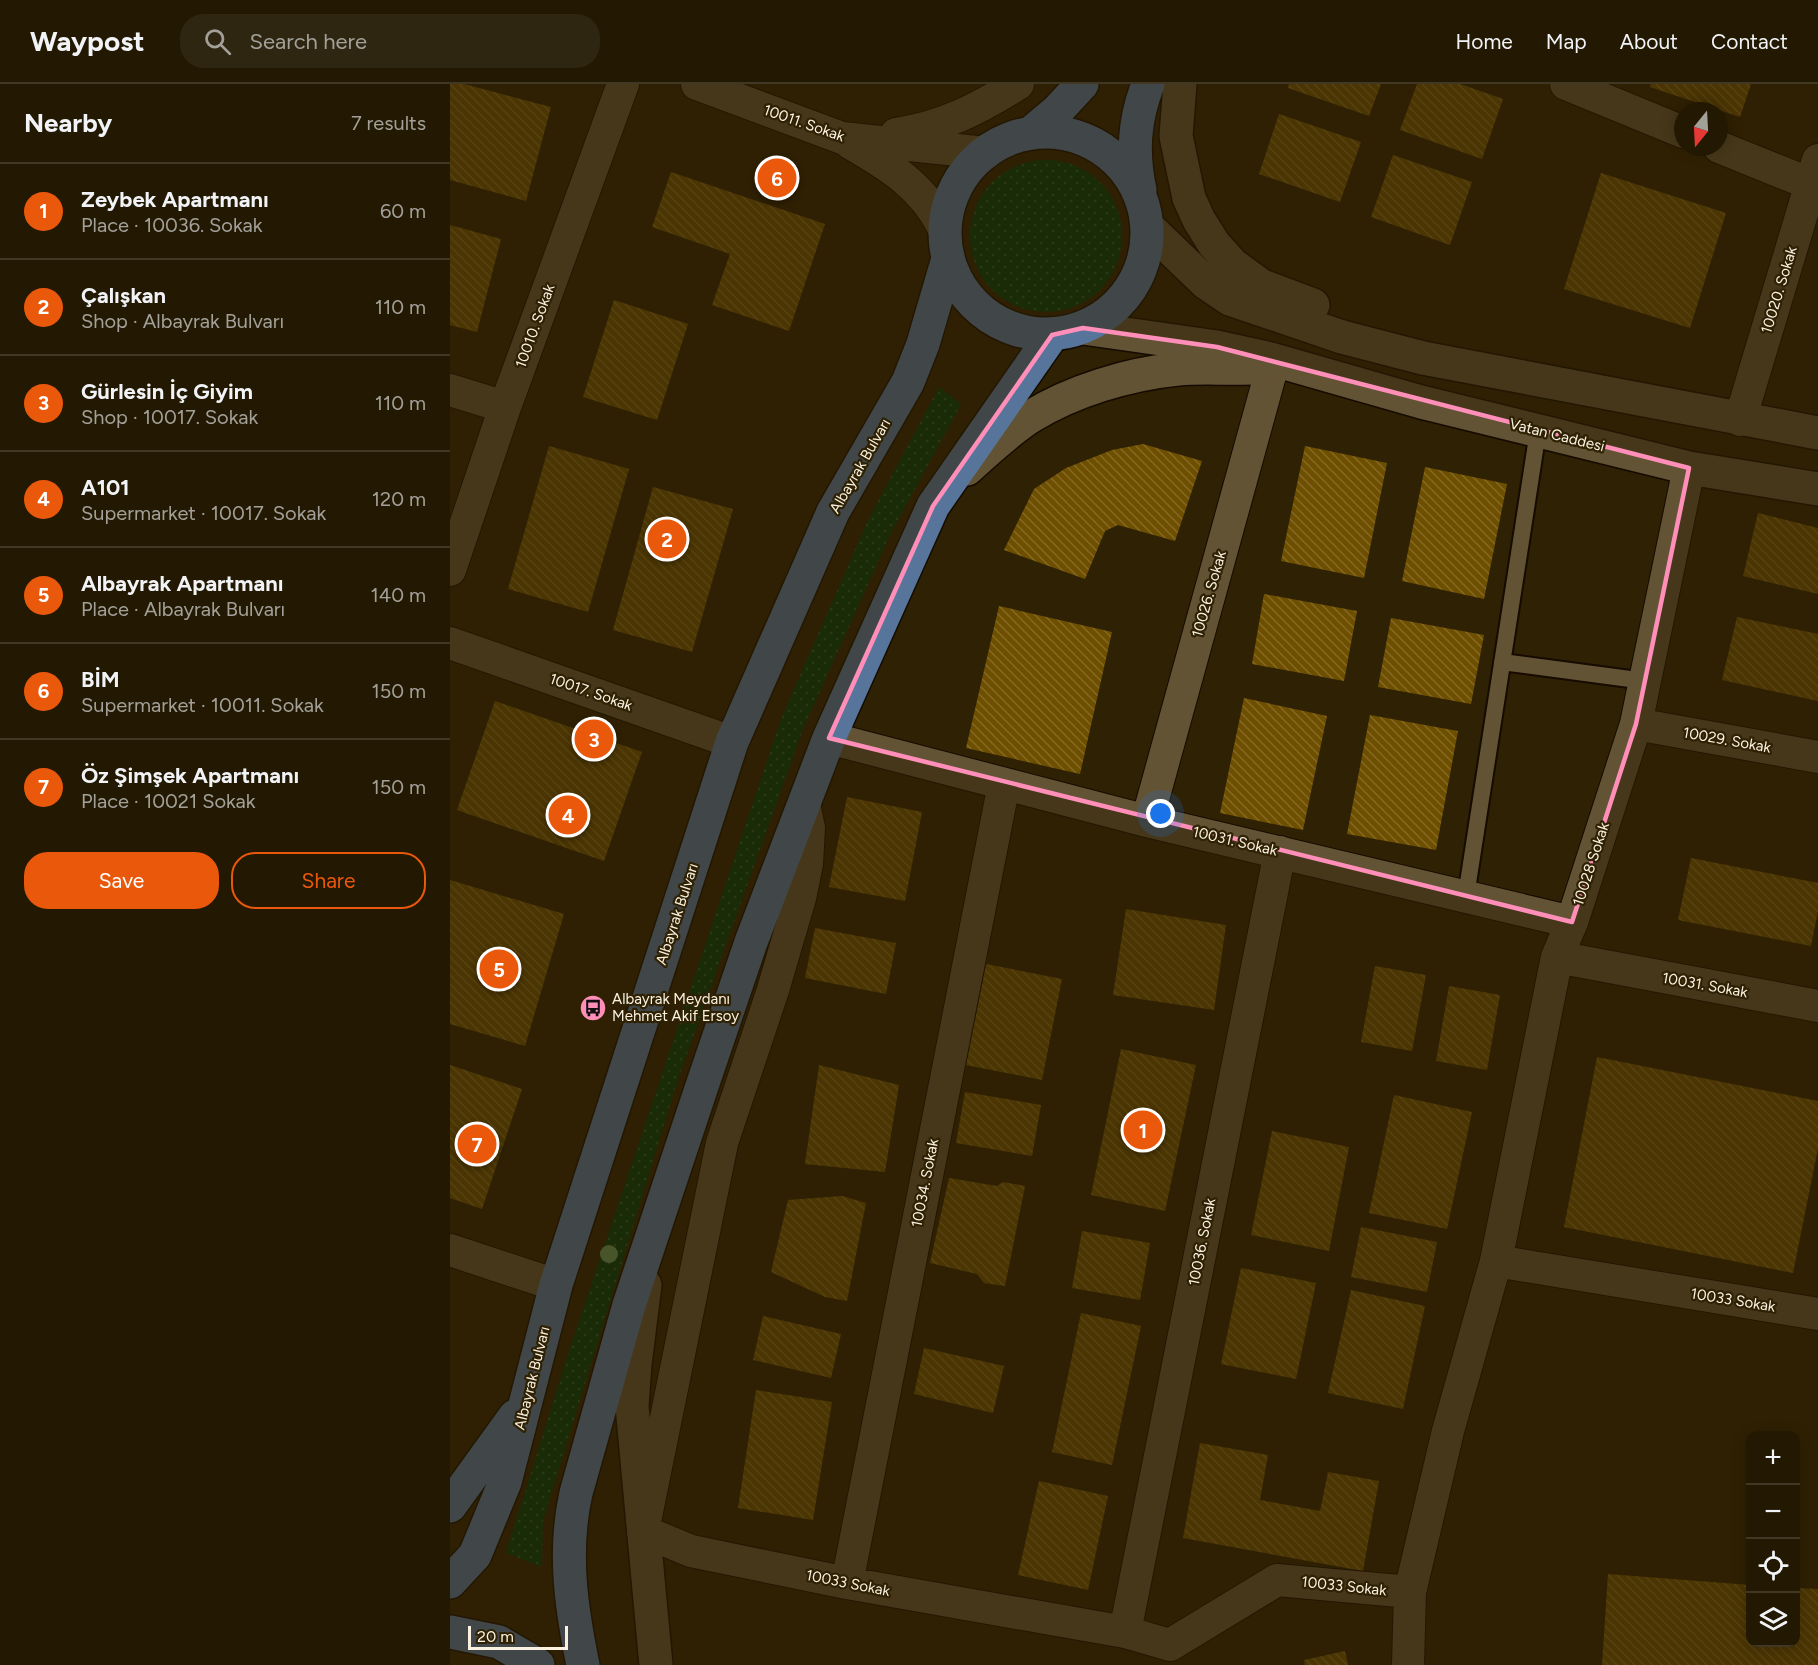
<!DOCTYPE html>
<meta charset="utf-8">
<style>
:root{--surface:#231902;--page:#2f2611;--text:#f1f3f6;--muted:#a3a099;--line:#403824;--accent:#ea580c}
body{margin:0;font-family:Figtree,sans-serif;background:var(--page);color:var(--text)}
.controls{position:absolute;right:18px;bottom:18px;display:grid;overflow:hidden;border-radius:12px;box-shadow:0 3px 15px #0003}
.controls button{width:54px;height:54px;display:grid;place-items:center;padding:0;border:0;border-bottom:2px solid var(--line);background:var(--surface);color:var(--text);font:30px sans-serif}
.compass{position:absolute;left:1224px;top:18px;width:54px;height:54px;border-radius:50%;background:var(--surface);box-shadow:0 3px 15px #0003;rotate:198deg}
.scale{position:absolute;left:18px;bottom:15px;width:100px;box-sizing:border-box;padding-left:6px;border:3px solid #faf1e0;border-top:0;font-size:16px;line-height:21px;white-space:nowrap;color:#faf1e0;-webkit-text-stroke:4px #2f2103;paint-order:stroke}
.you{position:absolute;left:711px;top:730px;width:21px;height:21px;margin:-15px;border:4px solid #fff;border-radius:50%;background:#1a73e8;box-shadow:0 0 0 9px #1a73e833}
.badge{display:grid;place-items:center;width:39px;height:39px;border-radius:50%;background:var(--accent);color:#fff;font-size:20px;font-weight:700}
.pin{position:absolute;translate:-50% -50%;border:3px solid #fff;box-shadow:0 2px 6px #0006}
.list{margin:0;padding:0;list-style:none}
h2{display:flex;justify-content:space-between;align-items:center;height:78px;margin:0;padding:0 24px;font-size:26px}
h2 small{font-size:20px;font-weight:400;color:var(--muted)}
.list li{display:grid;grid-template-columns:39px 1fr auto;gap:18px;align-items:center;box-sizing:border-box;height:96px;padding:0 24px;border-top:2px solid var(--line)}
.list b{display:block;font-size:22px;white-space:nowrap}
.list p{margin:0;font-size:20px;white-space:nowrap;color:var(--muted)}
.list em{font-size:20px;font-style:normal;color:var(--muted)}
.actions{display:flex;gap:12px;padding:18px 24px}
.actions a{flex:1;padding:14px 0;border:2px solid var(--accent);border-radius:24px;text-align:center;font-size:21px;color:var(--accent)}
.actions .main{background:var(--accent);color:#fff}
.icon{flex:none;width:33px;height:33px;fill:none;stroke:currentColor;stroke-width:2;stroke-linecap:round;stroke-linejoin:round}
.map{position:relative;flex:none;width:1368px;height:1581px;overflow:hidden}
header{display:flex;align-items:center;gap:36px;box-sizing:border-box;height:84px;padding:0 30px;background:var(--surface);border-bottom:2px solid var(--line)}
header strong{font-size:28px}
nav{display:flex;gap:33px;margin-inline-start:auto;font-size:21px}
.search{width:420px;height:54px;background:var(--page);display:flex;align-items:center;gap:15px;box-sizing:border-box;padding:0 21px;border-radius:24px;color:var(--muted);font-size:22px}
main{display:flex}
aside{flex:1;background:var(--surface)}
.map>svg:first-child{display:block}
</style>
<header>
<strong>Waypost</strong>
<div class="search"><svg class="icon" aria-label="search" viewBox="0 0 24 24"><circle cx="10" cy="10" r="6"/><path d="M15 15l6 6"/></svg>Search here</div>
<nav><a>Home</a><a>Map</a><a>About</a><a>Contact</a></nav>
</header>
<main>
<aside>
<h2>Nearby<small>7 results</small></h2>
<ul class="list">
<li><span class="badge">1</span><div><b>Zeybek Apartmanı</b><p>Place · 10036. Sokak</p></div><em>60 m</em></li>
<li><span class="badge">2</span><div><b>Çalışkan</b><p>Shop · Albayrak Bulvarı</p></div><em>110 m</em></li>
<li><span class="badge">3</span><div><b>Gürlesin İç Giyim</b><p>Shop · 10017. Sokak</p></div><em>110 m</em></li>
<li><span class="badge">4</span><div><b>A101</b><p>Supermarket · 10017. Sokak</p></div><em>120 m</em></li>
<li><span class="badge">5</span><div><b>Albayrak Apartmanı</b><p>Place · Albayrak Bulvarı</p></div><em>140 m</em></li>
<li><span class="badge">6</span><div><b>BİM</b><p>Supermarket · 10011. Sokak</p></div><em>150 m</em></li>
<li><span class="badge">7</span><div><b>Öz Şimşek Apartmanı</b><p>Place · 10021 Sokak</p></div><em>150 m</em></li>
</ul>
<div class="actions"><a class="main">Save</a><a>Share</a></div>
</aside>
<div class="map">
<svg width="1368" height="1581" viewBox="0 0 1368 1581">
<defs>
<pattern id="green-dots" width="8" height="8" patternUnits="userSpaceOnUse" patternTransform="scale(1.5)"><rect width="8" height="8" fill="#00390e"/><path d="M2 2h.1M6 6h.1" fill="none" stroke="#265631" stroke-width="1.8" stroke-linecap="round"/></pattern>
<pattern id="building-back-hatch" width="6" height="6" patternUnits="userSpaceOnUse" patternTransform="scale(1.5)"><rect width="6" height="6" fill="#6e4f00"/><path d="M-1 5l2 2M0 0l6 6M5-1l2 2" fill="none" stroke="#846925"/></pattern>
</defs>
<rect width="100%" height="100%" fill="#2f2103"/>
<path fill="url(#green-dots)" d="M520 152a76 76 0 1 1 152 0a76 76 0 1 1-152 0Z
M489,303L511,320L440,451L353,645L228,995L93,1437L92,1483L56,1469L117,1273L331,635L418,436Z"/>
<path fill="url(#building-back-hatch)" d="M0,0H14L101,23L76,117L0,96Z
M839,0H931L919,32L838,4Z
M967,0H1010L1053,15L1032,75L950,46Z
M1201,0H1301L1290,33L1200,3Z
M829,30L911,58L890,118L809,90Z
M943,71L1022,98L1000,161L921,133Z
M221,88L375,140L339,247L262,221L280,170L202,143Z
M1151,89L1276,129L1240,244L1114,205Z
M0,141L51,155L27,248L0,241Z
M164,216L238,240L207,336L133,313Z
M693,360L752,377L725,457L668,441L655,447L635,495L554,466L584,405L616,384L662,366Z
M99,362L179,385L138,528L58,505Z
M855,362L937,379L914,494L831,477Z
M975,383L1057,400L1034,515L952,497Z
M203,403L283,425L242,568L163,546Z
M1308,429L1368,444V510L1293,492Z
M814,510L907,527L894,597L802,580Z
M549,522L662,548L630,690L516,664Z
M1287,533L1368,550V617L1272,596Z
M941,534L1034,551L1021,620L928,603Z
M794,614L877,632L853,746L770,729Z
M45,617L192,668L154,777L7,726Z
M920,631L1008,647L986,766L897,750Z
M397,713L472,728L455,817L379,803Z
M1241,774L1368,799V827L1361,862L1228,836Z
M0,796L114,830L75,962L0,940Z
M676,825L776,841L764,926L663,911Z
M365,844L446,859L436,910L355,894Z
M536,880L612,895L592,996L516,981Z
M925,882L976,891L962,967L911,958Z
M999,902L1050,911L1037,986L986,977Z
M671,965L746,981L715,1127L641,1111Z
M1147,973L1368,1017V1064L1343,1189L1114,1143Z
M0,981L72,1005L32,1125L0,1114Z
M369,981L449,1001L435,1088L355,1080Z
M515,1008L591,1021L582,1072L506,1059Z
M944,1011L1022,1028L997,1145L919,1129Z
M822,1047L899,1063L879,1167L801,1151Z
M499,1094L547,1102L553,1098L575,1102L555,1202L534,1199L527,1190L480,1179Z
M392,1112L416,1119L397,1217L375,1213L321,1188L338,1116Z
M911,1143L987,1158L977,1208L901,1193Z
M632,1147L700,1159L690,1216L622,1204Z
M791,1184L866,1199L846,1295L771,1280Z
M901,1206L975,1222L953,1325L878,1309Z
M631,1229L691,1242L662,1381L602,1368Z
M313,1232L391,1250L381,1294L303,1276Z
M474,1264L554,1282L543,1329L464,1310Z
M306,1306L382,1318L363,1436L288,1424Z
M750,1359L818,1371L810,1416L870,1427L878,1388L929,1397L913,1487L733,1454Z
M589,1397L658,1412L638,1506L568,1491Z
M1158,1490L1300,1501V1558H1346V1504L1368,1505V1581H1152Z
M895,1567L898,1581H855L854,1576Z"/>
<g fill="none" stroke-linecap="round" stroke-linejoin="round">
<defs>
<path id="service" d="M1052,578L1195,597
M1016,812L1088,347"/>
<path id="minor" d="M247,0L392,54L536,69
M1116,0L1233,48
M446,50C493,43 528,25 568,0
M400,59C438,81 473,102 493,143
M1269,63L1368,103
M0,306L55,323
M1290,336L1368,76
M0,486L55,323L173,0
M0,559L282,658
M1186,640L1368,673
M379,654L697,737L1122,838
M354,720L359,744L357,780L350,814L323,906L272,1059L193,1447L241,1467L397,1499L675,1548L720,1561L827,1496L960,1508L998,1347L1046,1177L1368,1230
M697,737L822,284
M1107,873L1368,922
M0,1166L106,1201
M1046,1177L1107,873L1122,838L1186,640L1239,384
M397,1499L554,700
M675,1548L830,768
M958,1581L960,1508"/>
<path id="tertiary" d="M730,0L726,52L739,114L749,136L764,160L783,181L812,202L863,221
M697,142L755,198L780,215L892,253L973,274L1368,349
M633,244L767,263L821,275L971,318L1239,384L1368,405
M517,385C537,367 557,348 580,333C622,307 678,290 728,285C752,283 777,285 801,284
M195,1201L185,1280L182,1322L206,1581"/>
<path id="primary" d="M495 149a101 101 0 1 1 202 0a101 101 0 1 1-202 0Z
M582,48L607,27L632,0
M690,106C682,69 684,36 698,0
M0,1422L65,1332
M0,1498L25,1471L55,1398L106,1201L282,658L383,428L458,298L473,260L497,178
M0,1548L49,1558L88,1581
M133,1581C121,1523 113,1467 126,1409L179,1221L252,1002L301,858L379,654L483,422L602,251"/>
</defs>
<use href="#service" stroke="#150b00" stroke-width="20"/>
<use href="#minor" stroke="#150b00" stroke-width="34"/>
<use href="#tertiary" stroke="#150b00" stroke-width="36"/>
<use href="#primary" stroke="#150b00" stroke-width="36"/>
<use href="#service" stroke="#635335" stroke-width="16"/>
<use href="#minor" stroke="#635335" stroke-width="32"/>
<use href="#tertiary" stroke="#635335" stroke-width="33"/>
<use href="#primary" stroke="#57759b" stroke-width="33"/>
</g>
<circle fill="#67955a" cx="159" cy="1170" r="9"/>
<path d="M0 0H1368V1581H0ZM633,244L767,263L1239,384L1186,640L1122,838L379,654L483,422L602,251Z" fill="#2f2103" fill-opacity=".55" fill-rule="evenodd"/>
<path fill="none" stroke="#ff8eb9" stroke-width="4.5" stroke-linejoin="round" d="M633,244L767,263L1239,384L1186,640L1122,838L379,654L483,422L602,251Z"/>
<defs>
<symbol id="bus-disc" viewBox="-11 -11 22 22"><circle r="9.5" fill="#ff8eb9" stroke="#2f2103"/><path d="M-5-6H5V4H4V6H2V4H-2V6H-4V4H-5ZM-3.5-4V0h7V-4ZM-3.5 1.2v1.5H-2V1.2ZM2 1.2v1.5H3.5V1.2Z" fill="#111"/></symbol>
</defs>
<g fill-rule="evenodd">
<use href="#bus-disc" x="128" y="909" width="30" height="30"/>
</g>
<g text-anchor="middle" stroke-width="4.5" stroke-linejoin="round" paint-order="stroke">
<g font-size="15" fill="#faf1e0" stroke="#2f2103">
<text transform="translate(354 39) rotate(19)" y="5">10011. Sokak</text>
<text transform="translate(1329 206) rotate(-73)" y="5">10020. Sokak</text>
<text transform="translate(85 242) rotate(-70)" y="5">10010. Sokak</text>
<text transform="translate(1107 351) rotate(14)" y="5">Vatan Caddesi</text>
<text transform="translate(410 382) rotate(-60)" y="5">Albayrak Bulvarı</text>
<text transform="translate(759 510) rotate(-74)" y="5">10026. Sokak</text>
<text transform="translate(141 608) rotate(19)" y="5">10017. Sokak</text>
<text transform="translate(1277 656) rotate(10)" y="5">10029. Sokak</text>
<text transform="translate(785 757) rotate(13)" y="5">10031. Sokak</text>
<text transform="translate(1141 780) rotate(-72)" y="5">10028 Sokak</text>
<text transform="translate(227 830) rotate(-72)" y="5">Albayrak Bulvarı</text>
<text transform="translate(1255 901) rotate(10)" y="5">10031. Sokak</text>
<text transform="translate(475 1099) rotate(-79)" y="5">10034. Sokak</text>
<text transform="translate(752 1158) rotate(-79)" y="5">10036. Sokak</text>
<text transform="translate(1283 1216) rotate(9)" y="5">10033 Sokak</text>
<text transform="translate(82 1294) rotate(-76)" y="5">Albayrak Bulvarı</text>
<text transform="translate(398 1499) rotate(11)" y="5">10033 Sokak</text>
<text transform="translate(894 1502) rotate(6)" y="5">10033 Sokak</text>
</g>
<g font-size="15" fill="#faf1e0" stroke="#2f2103" text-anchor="start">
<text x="162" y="920">Albayrak Meydanı<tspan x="162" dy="17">Mehmet Akif Ersoy</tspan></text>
</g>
</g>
</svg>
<div class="controls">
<button>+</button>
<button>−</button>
<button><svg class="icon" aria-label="locate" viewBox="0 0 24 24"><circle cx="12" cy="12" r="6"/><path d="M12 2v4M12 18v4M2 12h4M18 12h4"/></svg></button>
<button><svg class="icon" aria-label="layers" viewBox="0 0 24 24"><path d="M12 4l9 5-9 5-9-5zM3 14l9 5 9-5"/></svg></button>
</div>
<svg class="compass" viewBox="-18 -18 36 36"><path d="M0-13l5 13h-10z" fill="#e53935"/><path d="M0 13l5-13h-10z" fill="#a3a099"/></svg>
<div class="scale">20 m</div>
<div class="you"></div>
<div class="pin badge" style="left:693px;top:1046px">1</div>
<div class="pin badge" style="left:217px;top:455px">2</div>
<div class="pin badge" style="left:144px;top:655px">3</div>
<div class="pin badge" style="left:118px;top:731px">4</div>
<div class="pin badge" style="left:49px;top:885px">5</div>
<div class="pin badge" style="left:327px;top:94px">6</div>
<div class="pin badge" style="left:27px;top:1060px">7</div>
</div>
</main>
